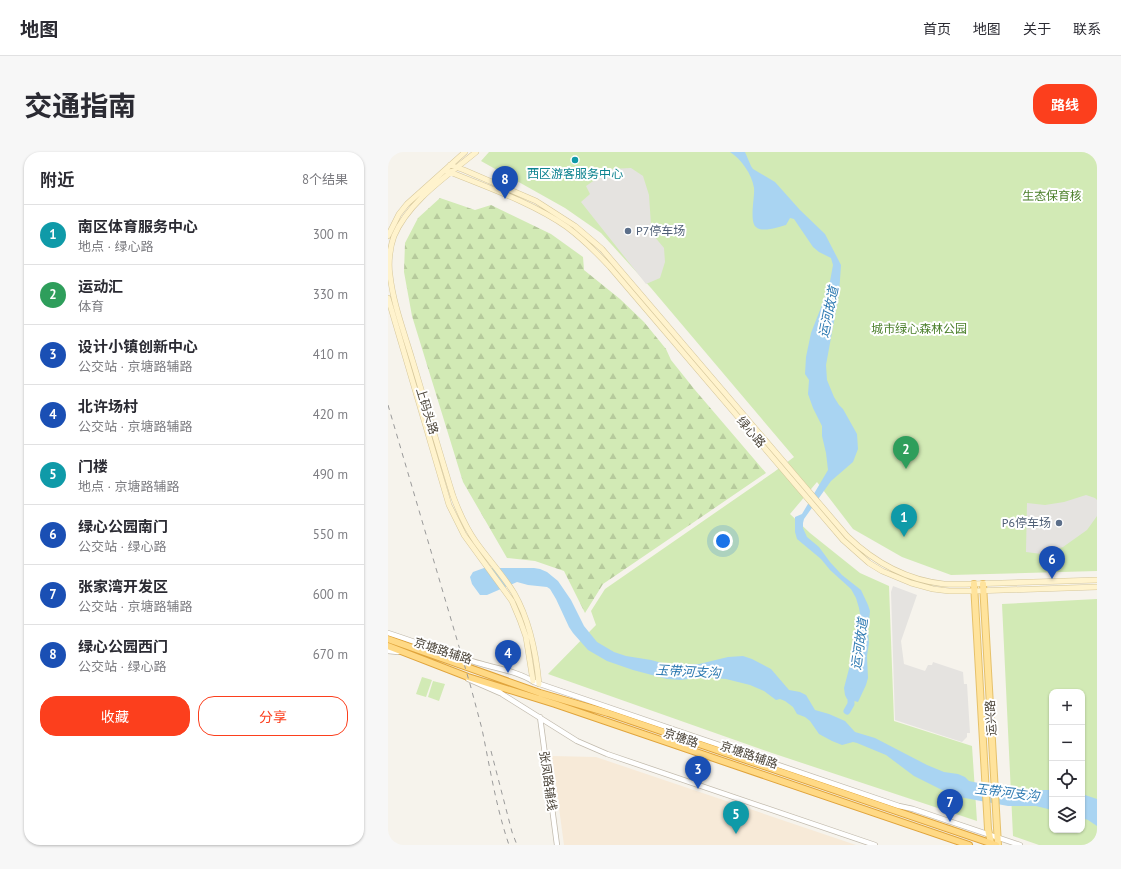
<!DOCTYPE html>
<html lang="zh">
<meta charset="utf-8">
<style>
:root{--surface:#fff;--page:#f7f7f7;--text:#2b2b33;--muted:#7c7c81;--line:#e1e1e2;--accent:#fc3f1d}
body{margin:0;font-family:"PT Sans","Noto Sans SC",sans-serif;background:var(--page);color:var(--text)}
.controls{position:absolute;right:12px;bottom:12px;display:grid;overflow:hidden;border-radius:8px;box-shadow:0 1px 3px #0004}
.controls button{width:36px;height:36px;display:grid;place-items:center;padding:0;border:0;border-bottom:1px solid var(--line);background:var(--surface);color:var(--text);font:20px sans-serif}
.you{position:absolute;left:335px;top:389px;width:14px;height:14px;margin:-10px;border:3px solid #fff;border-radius:50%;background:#1a73e8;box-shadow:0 0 0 6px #1a73e833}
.badge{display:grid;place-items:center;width:26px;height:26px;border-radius:50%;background:var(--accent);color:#fff;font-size:13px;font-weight:700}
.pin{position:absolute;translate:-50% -33px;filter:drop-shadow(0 1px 2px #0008)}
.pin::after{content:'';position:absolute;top:21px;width:14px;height:12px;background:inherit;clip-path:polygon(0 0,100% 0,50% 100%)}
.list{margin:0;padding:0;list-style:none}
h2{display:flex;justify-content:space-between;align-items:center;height:52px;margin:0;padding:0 16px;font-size:17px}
h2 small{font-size:13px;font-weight:400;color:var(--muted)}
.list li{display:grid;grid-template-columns:26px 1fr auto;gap:12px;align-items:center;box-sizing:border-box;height:60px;padding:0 16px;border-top:1px solid var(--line)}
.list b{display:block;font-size:15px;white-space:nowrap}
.list p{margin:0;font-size:13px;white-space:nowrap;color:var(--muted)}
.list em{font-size:13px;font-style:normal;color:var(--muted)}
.actions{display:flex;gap:8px;padding:12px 16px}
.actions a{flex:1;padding:9px 0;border:1px solid var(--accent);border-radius:16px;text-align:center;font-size:14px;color:var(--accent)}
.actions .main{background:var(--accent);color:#fff}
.icon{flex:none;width:22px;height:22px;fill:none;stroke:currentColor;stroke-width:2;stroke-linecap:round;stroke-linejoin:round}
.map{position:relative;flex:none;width:709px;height:693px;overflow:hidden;border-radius:16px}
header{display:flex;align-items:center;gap:24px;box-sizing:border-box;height:56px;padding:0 20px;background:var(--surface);border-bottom:1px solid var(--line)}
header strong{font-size:19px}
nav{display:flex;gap:22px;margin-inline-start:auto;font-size:14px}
.intro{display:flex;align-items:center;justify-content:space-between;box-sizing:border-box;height:96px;padding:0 24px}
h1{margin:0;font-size:28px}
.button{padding:10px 18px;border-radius:16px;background:var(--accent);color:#fff;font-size:14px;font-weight:700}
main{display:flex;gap:24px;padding:0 24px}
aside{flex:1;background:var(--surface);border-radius:16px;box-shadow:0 1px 3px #0004}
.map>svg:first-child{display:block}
</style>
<header>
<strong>地图</strong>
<nav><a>首页</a><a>地图</a><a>关于</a><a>联系</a></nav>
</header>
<div class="intro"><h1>交通指南</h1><a class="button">路线</a></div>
<main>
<aside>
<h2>附近<small>8个结果</small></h2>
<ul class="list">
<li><span class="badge" style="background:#0f9aa8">1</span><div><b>南区体育服务中心</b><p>地点 · 绿心路</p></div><em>300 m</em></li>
<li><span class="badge" style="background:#2e9e5b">2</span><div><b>运动汇</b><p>体育</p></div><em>330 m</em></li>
<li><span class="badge" style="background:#1a4fb4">3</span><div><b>设计小镇创新中心</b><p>公交站 · 京塘路辅路</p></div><em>410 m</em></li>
<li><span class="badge" style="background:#1a4fb4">4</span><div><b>北许场村</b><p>公交站 · 京塘路辅路</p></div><em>420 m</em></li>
<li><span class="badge" style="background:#0f9aa8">5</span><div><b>门楼</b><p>地点 · 京塘路辅路</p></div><em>490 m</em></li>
<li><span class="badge" style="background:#1a4fb4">6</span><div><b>绿心公园南门</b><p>公交站 · 绿心路</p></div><em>550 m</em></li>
<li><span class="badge" style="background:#1a4fb4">7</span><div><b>张家湾开发区</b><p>公交站 · 京塘路辅路</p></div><em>600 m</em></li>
<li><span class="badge" style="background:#1a4fb4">8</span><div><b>绿心公园西门</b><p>公交站 · 绿心路</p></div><em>670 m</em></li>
</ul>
<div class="actions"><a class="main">收藏</a><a>分享</a></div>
</aside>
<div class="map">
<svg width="709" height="693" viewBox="0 0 709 693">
<defs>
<pattern id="forest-firs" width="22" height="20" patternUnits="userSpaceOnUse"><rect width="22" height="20" fill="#d2eab5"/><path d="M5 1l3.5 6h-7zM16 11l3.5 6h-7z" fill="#b6ca9c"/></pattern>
</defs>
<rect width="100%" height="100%" fill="#f6f3ec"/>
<path fill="#f7ead8" d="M164,604L208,605L468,693H176Z"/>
<path fill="url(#forest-firs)" d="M52,46L87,58L103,53L163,82L195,105L196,118L232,147L256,170L278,197L283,208L307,238L378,321L215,432L197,461L176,419L147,409L119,406L75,330L24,164L16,120L17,91L30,66Z"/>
<path fill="#d2eab5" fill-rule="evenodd" d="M101,0H709V419L563,423L514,405L465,377L429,330L402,362L422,381L472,421L501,434L506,569L584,594L589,669L384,601L160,522L208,473L203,459L217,437L386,320L406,305L263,136L213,81L177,56L93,9Z
M709,447V693H651L625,684L614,452ZM664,540H694V678H664Z
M34,525L44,528L38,545L28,542Z
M45,529L57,532L51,549L40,545Z"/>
<path fill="#e5e3e0" d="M243,16L255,24L261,43L263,73L266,84L276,96L277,110L272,126L258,132L193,50L202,42L198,34L223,17Z
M698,343L707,346L709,348V364L699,378L675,395L654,402L638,400L639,351L657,353L676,350Z
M505,434L529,443L513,489L516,512L537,519L540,513H544L545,510L575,520L576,532H579L582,581H579V585L574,590L507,568L503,440Z"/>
<path fill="#a9d4f2" d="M342,0H357L363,14L365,17L387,30L412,58L437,82L453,113L451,142L438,213L439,228L446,245L451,253L455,257L469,282L470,297L465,310L443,329L416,367L415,371V376L419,385L431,395L442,410L454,423L473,438L480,453L482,459L480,478L481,491L479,504L480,526L478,533L470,550L459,547L457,543L456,536L463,509L469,495L470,486L473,478V467L471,456L468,446L463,437L442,418L433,407L409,387L407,380V365L414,362L440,318L438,301L434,284V274L425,256L420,242L421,228L417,222L418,205L423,181L441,135L445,113L443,106L431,100L425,95L406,67L402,66L398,73C391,75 374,81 368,75C361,69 367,45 366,36C364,22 353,7 342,0Z
M96,416H146L152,417L159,420L170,429L183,448L196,474L209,490L226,500L238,504L263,508L285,514L311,512L340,505L355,504L364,507L383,517L401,538L412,540L418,543L427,558L441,562L457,569L467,580L487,586L539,613L556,620L570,622L577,625L581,629L595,632L635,638H664V658L648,654H620L566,644L526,624L498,603L469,591L465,590L454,593L444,589L431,582L422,569L417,565L409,562L405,555L397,549L392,547L388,548L376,539L362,533L338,527L313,525L293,528L279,527L245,518L219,509L200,498L185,481L181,475L168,447L162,437L159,435L140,433L129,430L99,443H92L84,432L82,425L85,420Z
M694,642L709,647V674L700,668L694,666Z"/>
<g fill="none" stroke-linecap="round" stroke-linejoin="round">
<path stroke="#a9d4f2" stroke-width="7" d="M459,559L463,552V540"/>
<defs>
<path id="tertiary" d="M0,481C31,491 62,503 94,512C111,517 131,520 146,530L511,654L525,657L632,693
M0,499L10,500
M80,527L112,541
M106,534L114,542L189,589L219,602L487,693
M152,565L169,693"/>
<path id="secondary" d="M88,0C59,24 21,49 6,84C2,95 0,111 2,123C5,151 16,180 24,207C38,253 51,299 65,344C71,360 78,376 88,390C100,407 115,423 126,441C142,469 148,500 151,532
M62,13L76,18L148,49L187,74L214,97L459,384C486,410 518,428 556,432C575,433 595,431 614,431C646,430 677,429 709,428
M57,18C98,35 143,50 179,75C195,87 209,101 222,115L455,388L481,411L494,419L523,431L545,437L561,439H587L709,435
M0,84L11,62L19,52L77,0
M0,146L61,353L76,383L124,449L132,468L138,485L145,529"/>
<path id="primary" d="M586,432L600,677L603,691
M595,432L610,693"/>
<path id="trunk" d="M0,487L152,541L220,561L608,693
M0,494L80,525L167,552L581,693"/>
</defs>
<use href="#tertiary" stroke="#c2bbae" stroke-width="6"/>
<use href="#secondary" stroke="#d6c79b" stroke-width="6"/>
<use href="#primary" stroke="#e6c16a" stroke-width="8"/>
<use href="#trunk" stroke="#e0a43c" stroke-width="8"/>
<use href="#tertiary" stroke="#fff" stroke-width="4.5"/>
<use href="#secondary" stroke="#fff3cd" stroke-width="5"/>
<use href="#primary" stroke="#ffe39c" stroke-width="6"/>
<use href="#trunk" stroke="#ffd985" stroke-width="6"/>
<path stroke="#9a9a9a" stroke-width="1" stroke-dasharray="5 5" stroke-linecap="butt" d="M0,253L82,532C86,547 90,562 94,577C102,616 108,655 121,693
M103,599L124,680L129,693"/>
</g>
<circle fill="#0f9aa8" stroke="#fff" stroke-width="1.5" cx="187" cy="8" r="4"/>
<g fill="#5c6f8a" stroke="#fff" stroke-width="1.5">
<circle cx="240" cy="79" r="4"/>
<circle cx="671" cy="371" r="4"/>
</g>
<g text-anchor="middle" stroke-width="4" stroke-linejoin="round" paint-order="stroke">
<g font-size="12" fill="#0d838f" stroke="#fff">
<text x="187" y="26">西区游客服务中心</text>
</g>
<g font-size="12" fill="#4a7f2a" stroke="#fff">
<text x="664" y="48">生态保育核</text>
<text x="531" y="181">城市绿心森林公园</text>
</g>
<g font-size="12" fill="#4e5e75" stroke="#fff" text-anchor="start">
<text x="248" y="83">P7停车场</text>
<text x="663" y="375" text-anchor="end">P6停车场</text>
</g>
<g font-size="12" fill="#4b4439" stroke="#fff">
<text transform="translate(39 259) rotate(73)" y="4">上码头路</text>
<text transform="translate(363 280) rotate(49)" y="4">绿心路</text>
<text transform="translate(55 499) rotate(18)" y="4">京塘路辅路</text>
<text transform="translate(603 566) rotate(-93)" y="4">运兴路</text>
<text transform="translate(293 586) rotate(19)" y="4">京塘路</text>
<text transform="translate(361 603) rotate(19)" y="4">京塘路辅路</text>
<text transform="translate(160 629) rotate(82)" y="4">张凤路辅线</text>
</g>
<g font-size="13" font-style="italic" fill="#2e7ab2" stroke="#fff">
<text transform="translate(440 160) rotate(-78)" y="5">运河故道</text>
<text transform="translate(471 492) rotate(-82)" y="5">运河故道</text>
<text transform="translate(300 519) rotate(3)" y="5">玉带河支沟</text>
<text transform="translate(619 640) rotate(7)" y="5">玉带河支沟</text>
</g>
</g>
</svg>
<div class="controls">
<button>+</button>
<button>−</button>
<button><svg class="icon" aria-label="locate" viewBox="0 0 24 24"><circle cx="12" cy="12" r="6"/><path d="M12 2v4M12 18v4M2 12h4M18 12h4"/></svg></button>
<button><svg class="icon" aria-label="layers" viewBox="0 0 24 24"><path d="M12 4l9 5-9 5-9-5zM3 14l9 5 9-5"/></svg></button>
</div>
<div class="you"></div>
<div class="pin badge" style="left:516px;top:385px;background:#0f9aa8">1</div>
<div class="pin badge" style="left:518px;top:317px;background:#2e9e5b">2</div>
<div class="pin badge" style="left:310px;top:637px;background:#1a4fb4">3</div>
<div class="pin badge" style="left:120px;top:521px;background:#1a4fb4">4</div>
<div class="pin badge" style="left:348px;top:682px;background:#0f9aa8">5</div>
<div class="pin badge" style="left:664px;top:427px;background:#1a4fb4">6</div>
<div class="pin badge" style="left:562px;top:670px;background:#1a4fb4">7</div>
<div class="pin badge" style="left:117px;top:47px;background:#1a4fb4">8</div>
</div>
</main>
